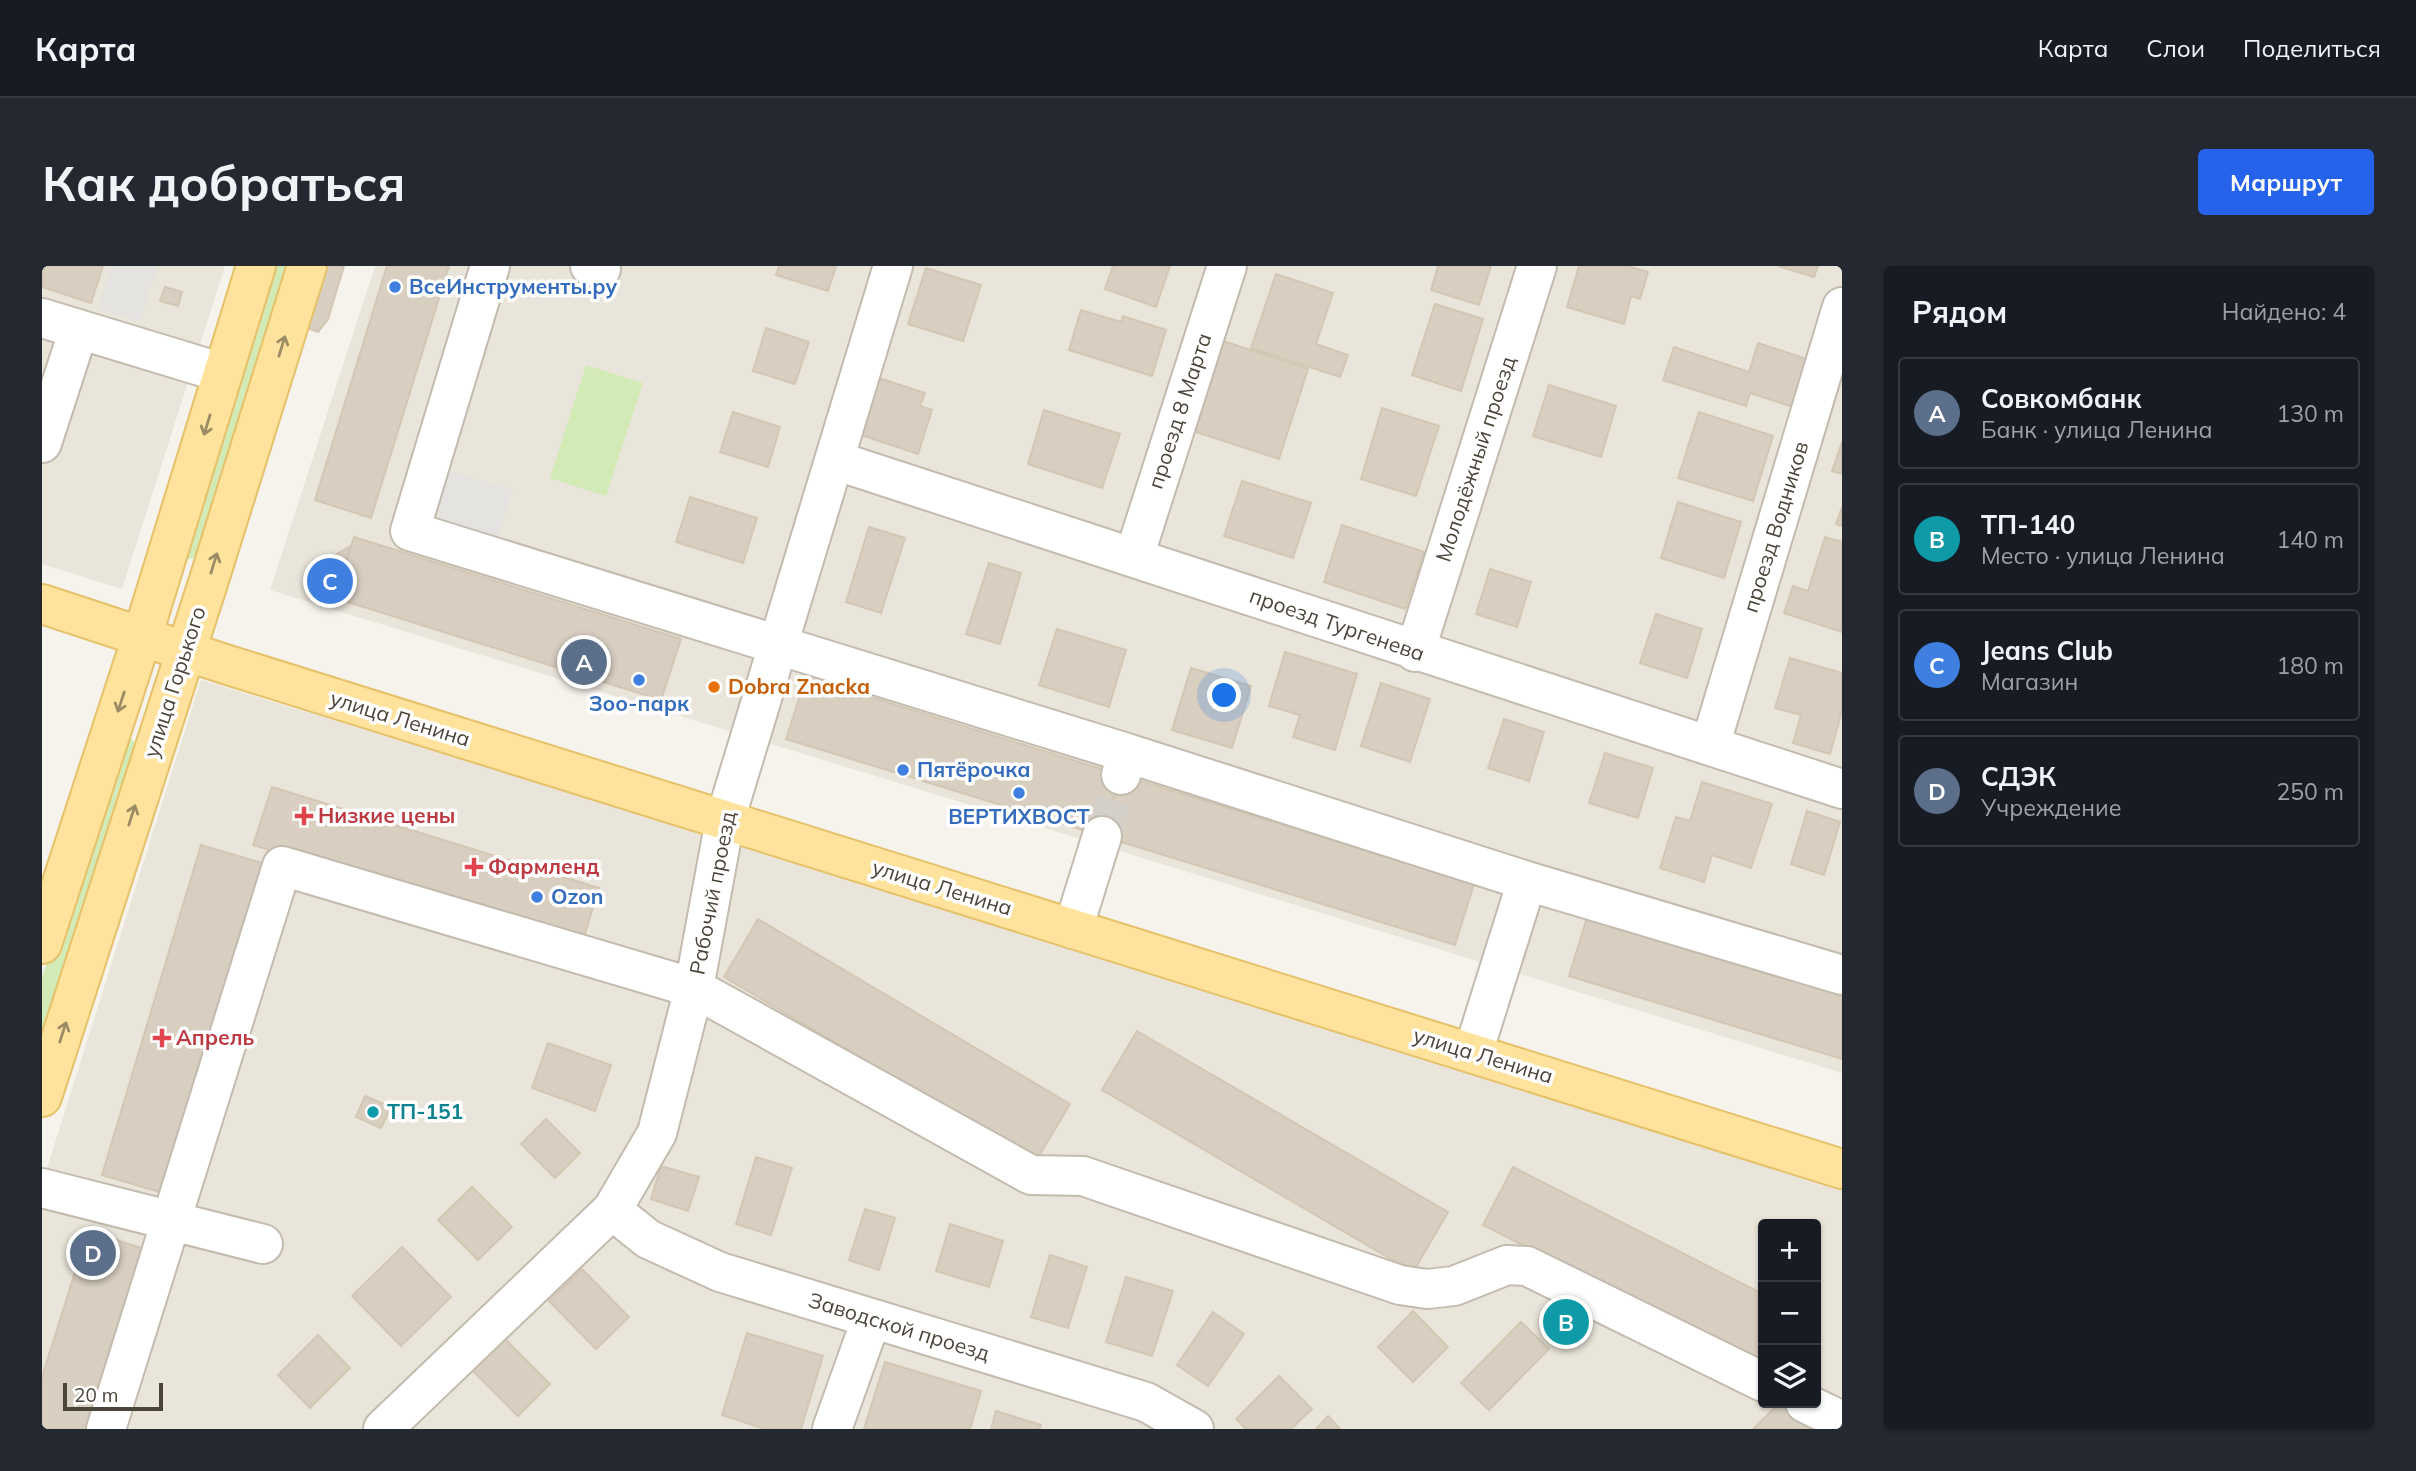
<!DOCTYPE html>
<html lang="ru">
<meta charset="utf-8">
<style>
:root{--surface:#171b24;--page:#242831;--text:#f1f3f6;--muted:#9ea1a6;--line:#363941;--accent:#2563eb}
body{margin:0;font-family:Mulish,sans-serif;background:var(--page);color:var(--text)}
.controls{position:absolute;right:21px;bottom:21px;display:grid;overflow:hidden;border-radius:7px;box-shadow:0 2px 5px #0004}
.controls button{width:63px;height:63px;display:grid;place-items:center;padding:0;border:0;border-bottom:2px solid var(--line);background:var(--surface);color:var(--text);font:35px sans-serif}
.scale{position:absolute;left:21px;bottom:18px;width:100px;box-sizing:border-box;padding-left:7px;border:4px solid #4b4439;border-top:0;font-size:19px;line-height:24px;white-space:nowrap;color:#4b4439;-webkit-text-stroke:5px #fff;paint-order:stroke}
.you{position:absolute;left:1183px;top:430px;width:24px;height:24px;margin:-18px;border:5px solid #fff;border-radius:50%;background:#1a73e8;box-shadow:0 0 0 10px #1a73e833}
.badge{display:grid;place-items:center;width:46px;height:46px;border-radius:50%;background:var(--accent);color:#fff;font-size:23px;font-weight:700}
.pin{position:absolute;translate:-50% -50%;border:4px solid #fff;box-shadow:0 2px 7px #0006}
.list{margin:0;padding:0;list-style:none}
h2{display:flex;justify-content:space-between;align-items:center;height:91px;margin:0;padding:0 28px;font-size:30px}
h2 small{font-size:23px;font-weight:400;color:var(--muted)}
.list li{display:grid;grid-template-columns:46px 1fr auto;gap:21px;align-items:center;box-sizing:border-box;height:112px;margin:0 14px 14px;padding:0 14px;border:2px solid var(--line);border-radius:7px}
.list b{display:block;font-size:26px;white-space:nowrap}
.list p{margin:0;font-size:23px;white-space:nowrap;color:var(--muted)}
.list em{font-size:23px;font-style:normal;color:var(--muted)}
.icon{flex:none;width:38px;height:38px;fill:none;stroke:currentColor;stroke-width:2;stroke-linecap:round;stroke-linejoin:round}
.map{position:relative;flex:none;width:1800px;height:1163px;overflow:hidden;border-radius:7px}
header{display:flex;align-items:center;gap:42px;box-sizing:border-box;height:98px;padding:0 35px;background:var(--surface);border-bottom:2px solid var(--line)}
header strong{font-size:33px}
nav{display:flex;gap:38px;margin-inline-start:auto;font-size:24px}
.intro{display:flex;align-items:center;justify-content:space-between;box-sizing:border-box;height:168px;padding:0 42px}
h1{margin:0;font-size:49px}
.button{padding:18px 32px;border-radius:7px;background:var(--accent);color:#fff;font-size:24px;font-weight:700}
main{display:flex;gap:42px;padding:0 42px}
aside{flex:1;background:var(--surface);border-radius:7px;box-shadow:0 2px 5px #0004}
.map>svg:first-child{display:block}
</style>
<header>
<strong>Карта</strong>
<nav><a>Карта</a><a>Слои</a><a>Поделиться</a></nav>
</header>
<div class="intro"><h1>Как добраться</h1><a class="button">Маршрут</a></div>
<main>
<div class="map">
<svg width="1800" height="1163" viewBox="0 0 1800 1163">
<rect width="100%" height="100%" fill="#f6f3ec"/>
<path fill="#eae5da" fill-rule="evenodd" d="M0,0H183L80,323L0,298Z
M333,0H1800V807L228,324Z
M159,414L1800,912V1163H0V918ZM1721,958H1774V1137H1721Z"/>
<path fill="#d2eab5" d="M225,0H247L158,291L145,293L139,286Z
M544,99L601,117L564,230L508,212Z
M81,473H89L96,480L0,782V711L74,482Z"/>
<path fill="#e5e3e0" d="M70,0H116L98,56L56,43Z
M388,199L471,224L450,290L368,265Z"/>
<path fill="#d8cfc1" stroke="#d3c7b4" stroke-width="2" d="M2,0H61L49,37L0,21Z
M275,0H302L286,53L276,66L265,62Z
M345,0H407L329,252L273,234Z
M737,0H794L786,25L734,9Z
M1071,0H1128L1114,41L1063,23Z
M1396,0H1449L1437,39L1389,24Z
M1537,0H1585L1606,6L1598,33L1589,30L1582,58L1525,41Z
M1736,0H1776L1772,11Z
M884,2L939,19L921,75L866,58Z
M1234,8L1291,27L1274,78L1306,89L1298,111L1209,82Z
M123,21L140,26L136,40L118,35Z
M1393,38L1441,53L1419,125L1370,109Z
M1039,44L1079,56L1081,50L1124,64L1110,110L1027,84Z
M724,62L767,76L753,118L711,105Z
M1172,72L1266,103L1237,193L1142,162Z
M1716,77L1771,95L1751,141L1708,127L1704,140L1621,114L1632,81L1707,106Z
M837,112L883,127L878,140L890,144L876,188L819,169Z
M1507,119L1574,140L1559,191L1491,170Z
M1340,142L1397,160L1374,230L1319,213Z
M1002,144L1078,168L1060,222L986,198Z
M691,146L738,161L726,201L678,186Z
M1657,146L1731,170L1711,235L1636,212Z
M1800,176V208L1790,205Z
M1200,215L1269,237L1251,292L1182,270Z
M648,231L715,252L701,297L634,276Z
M1636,236L1699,256L1682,312L1619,292Z
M1800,241V260L1794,258Z
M1300,259L1382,286L1363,343L1282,316Z
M827,261L863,272L839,347L804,336Z
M312,271L639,373L619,434L293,332Z
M1783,271L1800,276V366L1742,347L1751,320L1766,325Z
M309,280L293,332L285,330L271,301Z
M947,297L979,307L958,378L924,368Z
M1448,303L1489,316L1475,361L1434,348Z
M1614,348L1660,363L1645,412L1598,397Z
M1015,363L1084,384L1067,441L997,419Z
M1243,386L1315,408L1293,484L1251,471L1258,449L1227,440Z
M1748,392L1800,407V445L1788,488L1751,477L1759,449L1733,442Z
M1149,402L1209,420L1190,482L1130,464Z
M764,411L1079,509L1060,570L744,473Z
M1339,417L1388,433L1368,496L1319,480Z
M1462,453L1502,466L1487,515L1446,502Z
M1563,487L1611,502L1596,552L1547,537Z
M1079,509L1432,618L1413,679L1060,570Z
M1660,516L1730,538L1709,602L1670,589L1662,616L1618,602L1634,551L1648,555Z
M230,521L557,622L539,681L211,579Z
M1765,545L1798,556L1782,609L1749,598Z
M159,579L220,597L121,927L60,909Z
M1547,645L1800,723V793L1527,710Z
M716,653L1028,838L994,895L682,711Z
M1095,765L1406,946L1371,1006L1060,824Z
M506,777L569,799L553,845L490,822Z
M323,830L349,841L339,862L314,851Z
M504,853L538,887L513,912L479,878Z
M714,891L750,902L729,969L694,958Z
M619,900L657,911L646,945L609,933Z
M1471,901L1721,1028V1102L1441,959Z
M430,921L470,961L436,994L396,954Z
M823,943L853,952L837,1004L807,994Z
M908,958L961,975L947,1021L894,1005Z
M46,965L102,983L45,1163H0V1111Z
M360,981L409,1031L359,1080L310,1030Z
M1008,989L1045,1001L1026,1062L989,1051Z
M540,1003L587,1051L554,1083L507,1035Z
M1084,1011L1131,1025L1110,1090L1064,1076Z
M1510,1034L1548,1047L1539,1077L1501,1064Z
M1371,1045L1406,1081L1371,1116L1336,1081Z
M1171,1046L1202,1068L1166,1120L1135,1099Z
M1479,1056L1507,1083L1447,1144L1419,1117Z
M705,1067L781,1090L759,1163H723L680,1149Z
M276,1069L308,1102L268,1142L236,1109Z
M462,1072L508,1118L476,1150L430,1104Z
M843,1096L939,1125L928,1163H822Z
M1237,1110L1270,1143L1249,1163H1204L1194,1153Z
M1738,1137H1741L1767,1163H1711Z
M954,1145L999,1159L998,1163H949Z
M1286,1150L1298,1163H1274Z"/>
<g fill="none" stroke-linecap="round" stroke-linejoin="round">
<path stroke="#d4d0c8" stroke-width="38" stroke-dasharray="38 19" stroke-linecap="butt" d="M1060,570L1079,509"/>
<defs>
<path id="minor" d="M448,0L368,265L1085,487
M548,0L559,3
M0,52L181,107
M0,177L37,63
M792,194C1128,303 1463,415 1800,523
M1092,291L1185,0
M1373,386L1495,0
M1668,480L1800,41
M1079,509L1085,487L1485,615L1800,709
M1031,663L1060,570
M1431,787L1485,615
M0,922L221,978
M570,944L606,973L678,1006L1104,1136L1152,1163
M1763,1137L1800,1155
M64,1163L240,600L652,722L989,909L1041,910L1358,1019L1385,1023L1412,1020L1465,999L1485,1000L1721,1116
M341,1163L570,944L615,867L652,722L683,554L851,0
M790,1163L829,1054"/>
<path id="major" d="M0,338L186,399L1800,903
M0,678L100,371L214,0
M0,831L166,317L265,0"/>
</defs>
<use href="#minor" stroke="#c2bbae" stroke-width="42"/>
<use href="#major" stroke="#e6c16a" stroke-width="42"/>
<use href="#minor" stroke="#fff" stroke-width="38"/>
<use href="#major" stroke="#ffe39c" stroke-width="38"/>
</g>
<defs><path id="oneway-shaft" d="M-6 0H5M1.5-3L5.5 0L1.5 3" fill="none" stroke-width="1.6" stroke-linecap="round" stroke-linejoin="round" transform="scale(1.75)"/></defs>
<g stroke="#9c8c66">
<use href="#oneway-shaft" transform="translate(240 80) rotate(-73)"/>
<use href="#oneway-shaft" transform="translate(165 159) rotate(107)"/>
<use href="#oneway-shaft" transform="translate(172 297) rotate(-73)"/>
<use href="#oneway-shaft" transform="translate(79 436) rotate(108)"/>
<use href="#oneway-shaft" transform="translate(90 549) rotate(-72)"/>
<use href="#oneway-shaft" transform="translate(21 766) rotate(-72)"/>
</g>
<g fill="#3f7fe0" stroke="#fff" stroke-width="2.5">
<circle cx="353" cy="21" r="7"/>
<circle cx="597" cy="414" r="7"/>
<circle cx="861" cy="504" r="7"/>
<circle cx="977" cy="527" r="7"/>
<circle cx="495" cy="631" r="7"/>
</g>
<circle fill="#e8710a" stroke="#fff" stroke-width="2.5" cx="672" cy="421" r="7"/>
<g fill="#e0444e" stroke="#fff" stroke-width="2.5">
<path d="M258.5 539.5h7v7h7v7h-7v7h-7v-7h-7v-7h7z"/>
<path d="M428.5 590.5h7v7h7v7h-7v7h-7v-7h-7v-7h7z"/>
<path d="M116.5 761.5h7v7h7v7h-7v7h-7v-7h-7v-7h7z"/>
</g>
<circle fill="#0f9aa8" stroke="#fff" stroke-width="2.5" cx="331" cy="846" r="7"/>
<g text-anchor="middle" stroke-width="7" stroke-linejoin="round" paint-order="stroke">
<g font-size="21" font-weight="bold" fill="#366cbe" stroke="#fff" text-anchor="start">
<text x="367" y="28">ВсеИнструменты.ру</text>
<text x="597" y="445" text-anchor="middle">Зоо-парк</text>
<text x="875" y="511">Пятёрочка</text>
<text x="977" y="558" text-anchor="middle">ВЕРТИХВОСТ</text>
<text x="509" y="638">Ozon</text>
</g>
<g font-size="21" fill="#4b4439" stroke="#fff">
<text transform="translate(1138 145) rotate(-72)" y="7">проезд 8 Марта</text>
<text transform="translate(1434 193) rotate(-72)" y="7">Молодёжный проезд</text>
<text transform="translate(1734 261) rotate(-73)" y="7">проезд Водников</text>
<text transform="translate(1295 359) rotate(19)" y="7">проезд Тургенева</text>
<text transform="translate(133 416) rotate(-72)" y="7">улица Горького</text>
<text transform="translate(358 453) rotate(17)" y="7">улица Ленина</text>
<text transform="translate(900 622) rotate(17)" y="7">улица Ленина</text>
<text transform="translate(671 627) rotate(-79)" y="7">Рабочий проезд</text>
<text transform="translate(1441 790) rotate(17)" y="7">улица Ленина</text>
<text transform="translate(857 1061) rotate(17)" y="7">Заводской проезд</text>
</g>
<g font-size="21" font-weight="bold" fill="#c56008" stroke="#fff" text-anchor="start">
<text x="686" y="428">Dobra Znacka</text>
</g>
<g font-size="21" font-weight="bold" fill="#be3a42" stroke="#fff" text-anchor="start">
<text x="276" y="557">Низкие цены</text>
<text x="446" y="608">Фармленд</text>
<text x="134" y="779">Апрель</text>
</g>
<g font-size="21" font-weight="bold" fill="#0d838f" stroke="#fff" text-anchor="start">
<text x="345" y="853">ТП-151</text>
</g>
</g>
</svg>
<div class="controls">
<button>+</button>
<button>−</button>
<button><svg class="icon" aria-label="layers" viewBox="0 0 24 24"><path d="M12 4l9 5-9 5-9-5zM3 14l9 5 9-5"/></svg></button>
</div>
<div class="scale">20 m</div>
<div class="you"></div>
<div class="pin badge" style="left:542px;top:396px;background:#5c6f8a">A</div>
<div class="pin badge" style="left:1524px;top:1056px;background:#0f9aa8">B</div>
<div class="pin badge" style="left:288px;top:315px;background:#3f7fe0">C</div>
<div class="pin badge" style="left:51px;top:987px;background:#5c6f8a">D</div>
</div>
<aside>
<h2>Рядом<small>Найдено: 4</small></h2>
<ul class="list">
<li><span class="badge" style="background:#5c6f8a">A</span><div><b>Совкомбанк</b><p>Банк · улица Ленина</p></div><em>130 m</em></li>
<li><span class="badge" style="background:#0f9aa8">B</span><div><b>ТП-140</b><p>Место · улица Ленина</p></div><em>140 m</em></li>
<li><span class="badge" style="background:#3f7fe0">C</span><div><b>Jeans Club</b><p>Магазин</p></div><em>180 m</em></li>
<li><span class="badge" style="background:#5c6f8a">D</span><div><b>СДЭК</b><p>Учреждение</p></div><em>250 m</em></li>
</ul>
</aside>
</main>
